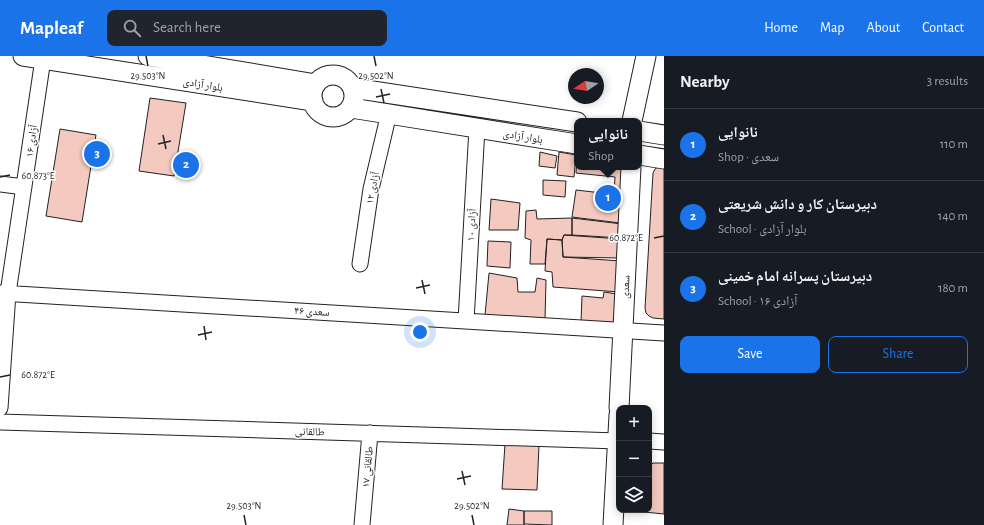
<!DOCTYPE html>
<meta charset="utf-8">
<style>
:root{--surface:#171b24;--page:#20242c;--text:#f1f3f6;--muted:#9ea1a6;--line:#363941;--accent:#1a73e8}
body{margin:0;font-family:"Alegreya Sans","Noto Naskh Arabic",sans-serif;background:var(--page);color:var(--text)}
.controls{position:absolute;right:12px;bottom:12px;display:grid;overflow:hidden;border-radius:8px;box-shadow:0 2px 10px #0003}
.controls button{width:36px;height:36px;display:grid;place-items:center;padding:0;border:0;border-bottom:1px solid var(--line);background:var(--surface);color:var(--text);font:20px sans-serif}
.compass{position:absolute;left:568px;top:12px;width:36px;height:36px;border-radius:50%;background:var(--surface);box-shadow:0 2px 10px #0003;rotate:258deg}
.you{position:absolute;left:420px;top:276px;width:14px;height:14px;margin:-10px;border:3px solid #fff;border-radius:50%;background:#1a73e8;box-shadow:0 0 0 6px #1a73e833}
.badge{display:grid;place-items:center;width:26px;height:26px;border-radius:50%;background:var(--accent);color:#fff;font-size:13px;font-weight:700}
.pin{position:absolute;translate:-50% -50%;border:2px solid #fff;box-shadow:0 1px 4px #0006}
.popup{position:absolute;left:574px;top:62px;width:68px;height:52px;box-sizing:border-box;display:grid;place-content:center;border-radius:8px;background:var(--surface);filter:drop-shadow(0 1px 3px #0005);font-size:13px;white-space:nowrap;color:var(--muted)}
.popup b{font-size:15px;color:var(--text)}
.popup::after{content:'';position:absolute;left:50%;top:100%;margin-left:-8px;border:8px solid transparent;border-top-color:var(--surface)}
.list{margin:0;padding:0;list-style:none}
h2{display:flex;justify-content:space-between;align-items:center;height:52px;margin:0;padding:0 16px;font-size:17px}
h2 small{font-size:13px;font-weight:400;color:var(--muted)}
.list li{display:grid;grid-template-columns:26px 1fr auto;gap:12px;align-items:center;box-sizing:border-box;height:72px;padding:0 16px;border-top:1px solid var(--line)}
.list b{display:block;font-size:15px;white-space:nowrap}
.list p{margin:0;font-size:13px;white-space:nowrap;color:var(--muted)}
.list em{font-size:13px;font-style:normal;color:var(--muted)}
.actions{display:flex;gap:8px;padding:12px 16px}
.actions a{flex:1;padding:9px 0;border:1px solid var(--accent);border-radius:8px;text-align:center;font-size:14px;color:var(--accent)}
.actions .main{background:var(--accent);color:#fff}
.icon{flex:none;width:22px;height:22px;fill:none;stroke:currentColor;stroke-width:2;stroke-linecap:round;stroke-linejoin:round}
.map{position:relative;flex:none;width:664px;height:469px;overflow:hidden}
header{display:flex;align-items:center;gap:24px;box-sizing:border-box;height:56px;padding:0 20px;background:var(--accent);color:#fff}
header strong{font-size:19px}
nav{display:flex;gap:22px;margin-inline-start:auto;font-size:14px}
.search{width:280px;height:36px;background:var(--page);display:flex;align-items:center;gap:10px;box-sizing:border-box;padding:0 14px;border-radius:8px;color:var(--muted);font-size:15px}
main{display:flex}
aside{flex:1;background:var(--surface)}
.map>svg:first-child{display:block}
</style>
<header>
<strong>Mapleaf</strong>
<div class="search"><svg class="icon" aria-label="search" viewBox="0 0 24 24"><circle cx="10" cy="10" r="6"/><path d="M15 15l6 6"/></svg>Search here</div>
<nav><a>Home</a><a>Map</a><a>About</a><a>Contact</a></nav>
</header>
<main>
<div class="map">
<svg width="664" height="469" viewBox="0 0 664 469">
<rect width="100%" height="100%" fill="#fff"/>
<path fill="#f3c9c0" stroke="#222" d="M150,42L186,47L174,120L139,115Z
M60,73L96,79L82,166L46,160Z
M540,96L557,100L555,112L539,110Z
M559,96L576,99L574,121L557,119Z
M577,102V111H624L627,137H614L615,121L576,117Z
M664,107V263L653,262L649,260L646,257L645,252L653,117L655,113Z
M543,124L566,125L565,141L543,139Z
M576,134L628,140L620,167L572,161Z
M491,143L520,147L518,174H489Z
M536,154L537,163L572,162V179H564L562,184L547,183L545,208H530L531,184L525,182L526,155Z
M572,162L622,168V182L572,179Z
M564,179L621,183V202L563,201L562,184Z
M547,183L562,184L563,201L621,205L619,236L553,231L552,216L545,215Z
M488,185L511,186L510,212L487,210Z
M489,217L517,222L518,236H535L537,222L546,224L545,264L485,259Z
M604,236L623,239L622,269L581,266L582,240L603,242Z
M505,388L539,389L537,434L502,433Z
M653,407H664V458L644,456V454H649V411Z
M509,453L524,455V469H507Z
M524,455H552V469L524,468Z"/>
<g fill="none" stroke-linecap="round" stroke-linejoin="round">
<defs>
<path id="minor" d="M0,128L24,131
M360,208L371,133L389,57
M0,237L664,277
M466,265L477,72
M0,352L8,237L43,3
M0,366L619,385
M649,385L664,386
M362,469L370,377"/>
<path id="major" d="M23,0L313,45
M148,0L316,28
M312 40a21 21 0 1 1 42 0a21 21 0 1 1-42 0Z
M353,32L577,66
M351,52L577,88
M632,65L646,0
M639,75L664,79
M639,99L664,103
M619,352L631,111
M613,469L619,359"/>
</defs>
<use href="#minor" stroke="#222" stroke-width="17"/>
<use href="#major" stroke="#222" stroke-width="21"/>
<use href="#minor" stroke="#fff" stroke-width="15"/>
<use href="#major" stroke="#fff" stroke-width="19"/>
</g>
<path fill="none" stroke="#222" stroke-width="1.5" d="M146,0L148,10M374,0L376,10M381,33L384,47M376,41L390,38M163,79L166,93M158,88L171,85M0,121L10,119M654,182L664,180M422,224L425,238M416,232L430,229M204,270L206,284M198,279L212,276M0,321L10,319M462,415L465,429M457,423L471,420M244,459L246,469M472,459L474,469"/>
<g text-anchor="middle" stroke-width="3" stroke-linejoin="round" paint-order="stroke">
<g font-size="11" fill="#222" stroke="#fff">
<text transform="translate(203 28) rotate(9)" y="4">بلوار آزادی</text>
<text transform="translate(523 80) rotate(9)" y="4">بلوار آزادی</text>
<text transform="translate(31 85) rotate(-82)" y="4">آزادی ۱۶</text>
<text transform="translate(372 132) rotate(-79)" y="4">آزادی ۱۲</text>
<text transform="translate(471 169) rotate(-87)" y="4">آزادی ۱۰</text>
<text transform="translate(625 231) rotate(-87)" y="4">سعدی</text>
<text transform="translate(312 255) rotate(3)" y="4">سعدی ۴۶</text>
<text transform="translate(310 375) rotate(2)" y="4">طالقانی</text>
<text transform="translate(367 411) rotate(-85)" y="4">طالقانی ۱۷</text>
</g>
</g>
<g font-size="10" text-anchor="middle" fill="#222" stroke="#fff" stroke-width="3" stroke-linejoin="round" paint-order="stroke">
<text x="148" y="23">29.503°N</text>
<text x="376" y="23">29.502°N</text>
<text x="38" y="123">60.873°E</text>
<text x="626" y="185">60.872°E</text>
<text x="38" y="322">60.872°E</text>
<text x="244" y="453">29.503°N</text>
<text x="472" y="453">29.502°N</text>
</g>
</svg>
<div class="controls">
<button>+</button>
<button>−</button>
<button><svg class="icon" aria-label="layers" viewBox="0 0 24 24"><path d="M12 4l9 5-9 5-9-5zM3 14l9 5 9-5"/></svg></button>
</div>
<svg class="compass" viewBox="-18 -18 36 36"><path d="M0-13l5 13h-10z" fill="#e53935"/><path d="M0 13l5-13h-10z" fill="#9ea1a6"/></svg>
<div class="you"></div>
<div class="pin badge" style="left:608px;top:142px">1</div>
<div class="popup"><b>نانوایی</b>Shop</div>
<div class="pin badge" style="left:186px;top:109px">2</div>
<div class="pin badge" style="left:97px;top:98px">3</div>
</div>
<aside>
<h2>Nearby<small>3 results</small></h2>
<ul class="list">
<li><span class="badge">1</span><div><b>نانوایی</b><p>Shop · سعدی</p></div><em>110 m</em></li>
<li><span class="badge">2</span><div><b>دبیرستان کار و دانش شریعتی</b><p>School · بلوار آزادی</p></div><em>140 m</em></li>
<li><span class="badge">3</span><div><b>دبیرستان پسرانه امام خمینی</b><p>School · آزادی ۱۶</p></div><em>180 m</em></li>
</ul>
<div class="actions"><a class="main">Save</a><a>Share</a></div>
</aside>
</main>
